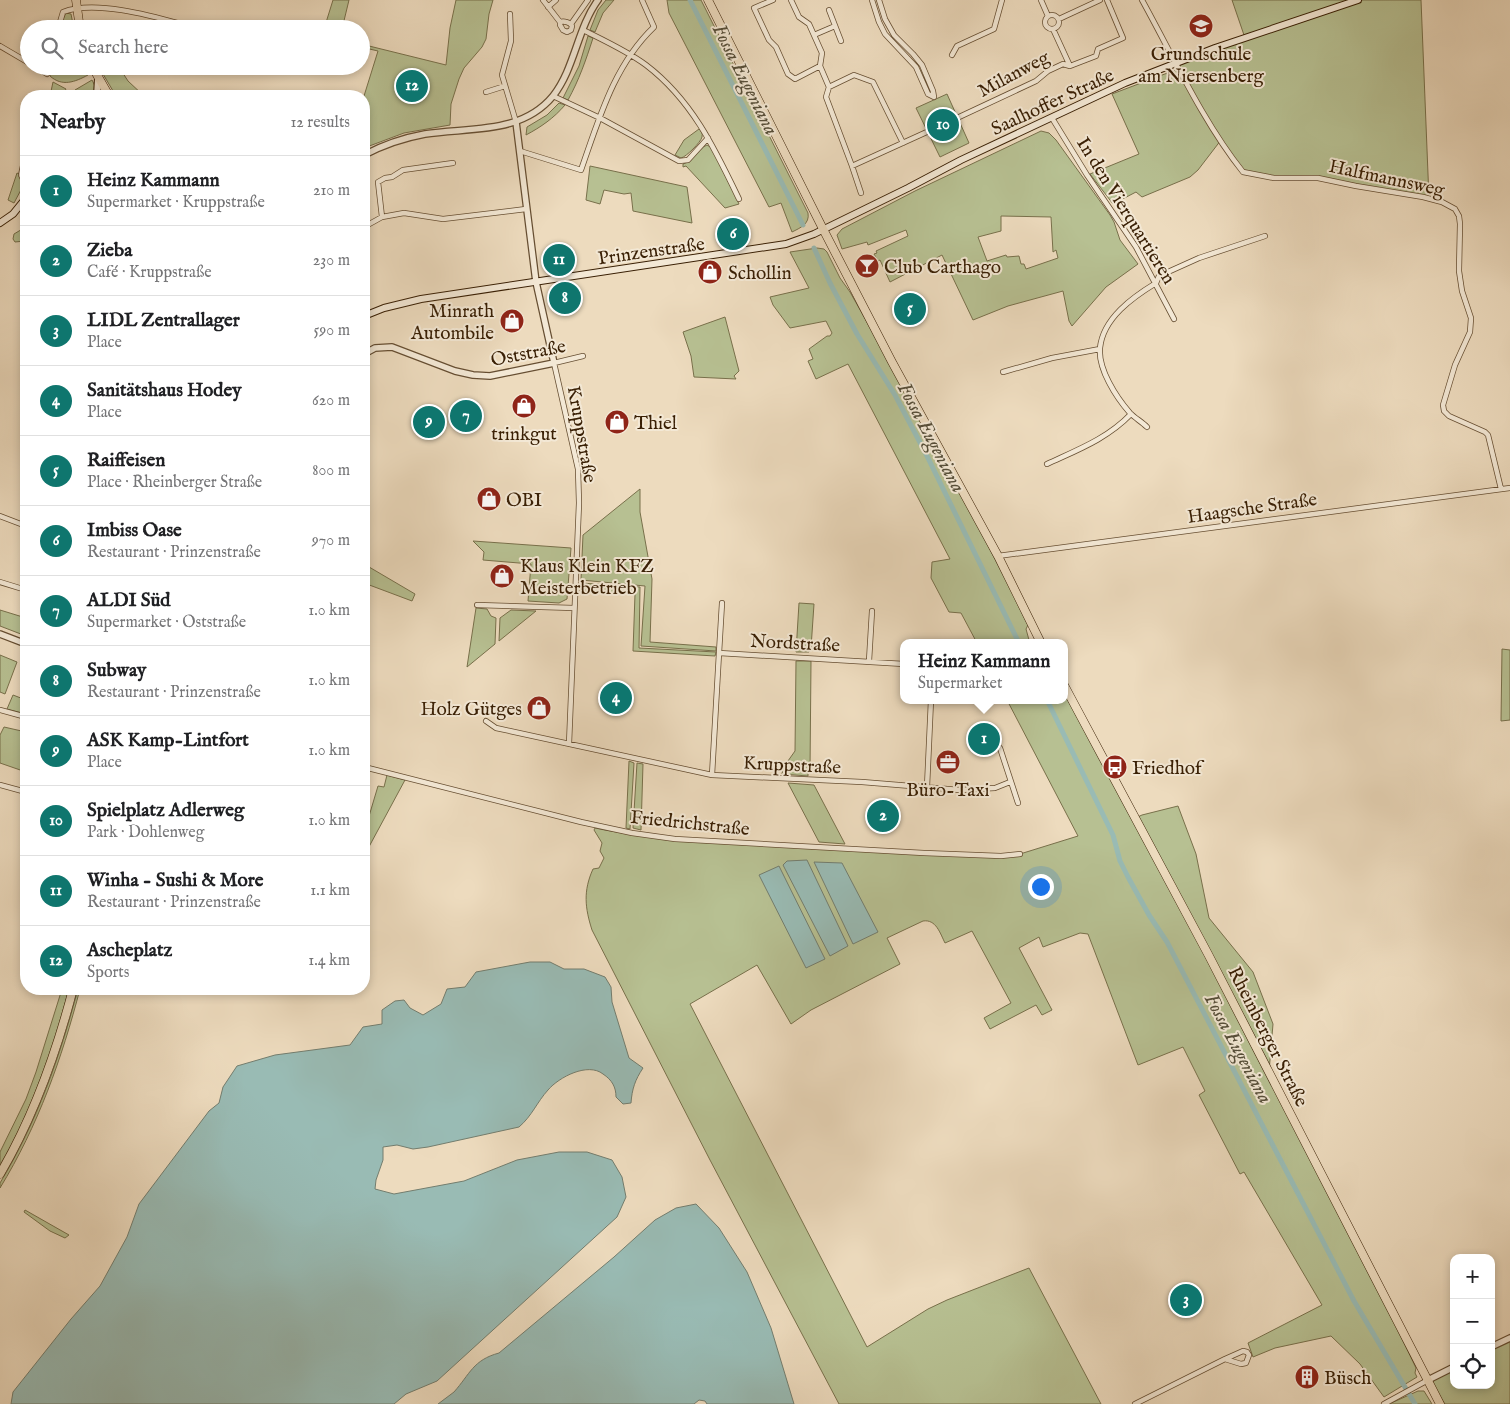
<!DOCTYPE html>
<meta charset="utf-8">
<style>
:root{--surface:#fff;--page:#f2f2f2;--text:#202124;--muted:#757577;--line:#e0e0e0;--accent:#0f766e}
body{margin:0;font-family:"IM FELL English",serif;background:var(--page);color:var(--text)}
.controls{position:absolute;right:15px;bottom:15px;display:grid;overflow:hidden;border-radius:10px;box-shadow:0 2px 8px #0003}
.controls button{width:45px;height:45px;display:grid;place-items:center;padding:0;border:0;border-bottom:1px solid var(--line);background:var(--surface);color:var(--text);font:25px sans-serif}
.you{position:absolute;left:1040px;top:886px;width:18px;height:18px;margin:-12px;border:4px solid #fff;border-radius:50%;background:#1a73e8;box-shadow:0 0 0 8px #1a73e833}
.badge{display:grid;place-items:center;width:32px;height:32px;border-radius:50%;background:var(--accent);color:#fff;font-size:16px;font-weight:700}
.pin{position:absolute;translate:-50% -50%;border:2px solid #fff;box-shadow:0 1px 5px #0006}
.popup{position:absolute;left:900px;top:639px;width:168px;height:65px;box-sizing:border-box;display:grid;place-content:center;border-radius:10px;background:var(--surface);filter:drop-shadow(0 1px 4px #0005);font-size:16px;white-space:nowrap;color:var(--muted)}
.popup b{font-size:19px;color:var(--text)}
.popup::after{content:'';position:absolute;left:50%;top:100%;margin-left:-10px;border:10px solid transparent;border-top-color:var(--surface)}
.list{margin:0;padding:0;list-style:none}
h2{display:flex;justify-content:space-between;align-items:center;height:65px;margin:0;padding:0 20px;font-size:21px}
h2 small{font-size:16px;font-weight:400;color:var(--muted)}
.list li{display:grid;grid-template-columns:32px 1fr auto;gap:15px;align-items:center;box-sizing:border-box;height:70px;padding:0 20px;border-top:1px solid var(--line)}
.list b{display:block;font-size:19px;white-space:nowrap}
.list p{margin:0;font-size:16px;white-space:nowrap;color:var(--muted)}
.list em{font-size:16px;font-style:normal;color:var(--muted)}
.icon{flex:none;width:28px;height:28px;fill:none;stroke:currentColor;stroke-width:2;stroke-linecap:round;stroke-linejoin:round}
.map{position:relative;flex:none;width:1510px;height:1404px;overflow:hidden}
.search{position:absolute;background:var(--surface);box-shadow:0 2px 8px #0003;left:20px;top:20px;width:350px;height:55px;display:flex;align-items:center;gap:12px;box-sizing:border-box;padding:0 18px;border-radius:28px;color:var(--muted);font-size:19px}
.panel{position:absolute;background:var(--surface);box-shadow:0 2px 8px #0003;left:20px;top:90px;width:350px;height:905px;border-radius:20px}
.map>svg:first-child{display:block}
</style>
<div class="map">
<svg width="1510" height="1404" viewBox="0 0 1510 1404">
<rect width="100%" height="100%" fill="#eddbbe"/>
<filter id="stains"><feTurbulence type="fractalNoise" baseFrequency=".004" numOctaves="4"/><feColorMatrix values="0 0 0 0 .2 0 0 0 0 .09 0 0 0 0 .02 0 0 0 .5 -.17"/></filter>
<radialGradient id="worn" r=".72"><stop offset=".6" stop-color="#630" stop-opacity="0"/><stop offset="1" stop-color="#630" stop-opacity=".3"/></radialGradient>
<path fill="#b7c092" stroke="#78704b" fill-rule="evenodd" d="M333,0H349L342,29H324Z
M456,0H493L489,14L486,39L482,47L464,68L459,79L451,104L450,125L404,133L364,148V96L378,51L361,47V44L446,65L450,28Z
M606,0H614L603,13L595,32L590,30L598,10Z
M667,0H701L808,213C810,224 800,228 792,232L781,203L769,207L669,13Z
M1232,0H1421L1429,199L1316,178H1274L1241,171L1221,140L1198,170L1190,177L1142,197L1136,192L1113,204L1090,174L1139,154L1112,94L1178,69L1175,64L1245,38Z
M66,13L71,14L74,29H63L65,22L62,21Z
M588,36L593,38C586,60 579,80 568,100L563,98L579,66Z
M51,66H85L88,75C75,82 62,87 50,76Z
M119,67L128,81L144,96H116L103,74L115,68Z
M92,80L95,86L94,96H69L75,90Z
M53,82L66,89L62,96H50Z
M947,94L969,143L940,157L916,108Z
M559,103L565,105C554,118 541,127 526,135L527,127L547,115Z
M699,129C701,131 703,133 702,137C701,142 686,157 681,158L675,155L684,140Z
M1041,131L1049,133L1056,140L1110,215L1114,222L1120,240L1138,264L1106,287L1072,326L1069,321L1063,291L1008,306L973,320L942,255L890,282L880,260L878,261L874,254L877,253L876,251L908,236L906,230L868,245L867,242L842,249L837,235L842,229L915,191ZM1001,216L1051,217L1053,252L1056,250L1058,258L1026,269L1024,264H1021L1019,256L1007,257L1006,255L987,261L978,237L1001,231Z
M707,145L712,148L739,204L725,208L686,166L683,167V164C694,161 697,149 707,145Z
M590,166L687,187L692,223L633,211L631,193L624,194L604,190L600,204L586,200Z
M17,173L19,174L23,186L14,203L8,200Z
M24,228H26L25,241L15,242L13,239L14,234Z
M817,248L824,249L827,252L840,278L850,292C912,402 973,512 1028,625L1026,629L1029,640L1024,643H977L961,613L949,612L931,578L932,562L950,559L848,364L816,379L808,361L813,359L809,349L827,336H830L832,333L826,321L790,328L773,305L770,297L809,288L790,252Z
M725,317L739,371L734,376L736,379L694,377L691,356L683,332Z
M640,489V512L652,579L650,642L716,647V651L641,646L645,586L581,580L583,535Z
M473,541L571,548L567,599L559,603L528,601L531,564L483,560L484,552Z
M364,564L415,594L412,601L364,583Z
M581,583L640,587L639,648L716,652L715,656L633,651L635,594L580,591Z
M799,603L814,604L811,648H809V652H796Z
M476,608L487,609L491,616L496,618L495,644L467,667Z
M0,610L26,618V636L0,626Z
M511,610L536,611L499,641L500,618Z
M1502,649L1510,650V720L1501,721Z
M0,655L17,662L5,694L0,692Z
M796,661H811L810,771H808V776L782,774L783,768L795,751Z
M1064,693L1133,819L1142,815L1178,806L1196,854L1209,918L1253,972L1273,1024L1269,1072L1331,1191L1416,1368L1415,1373L1417,1377L1384,1397L1360,1364L1331,1336L1275,1348L1253,1357L1248,1343L1322,1305L1244,1172L1240,1174L1199,1095L1205,1091L1183,1047L1138,1065L1088,934L1080,933L1043,947L1039,937L1019,948L1052,1010L1042,1015L1036,1005L990,1029L984,1018L1011,1003L972,931L945,943C940,933 936,919 923,921L887,938L900,964L811,1010L791,1024L757,965L690,1004L867,1347L928,1309L947,1300L1029,1268L1101,1404H839L710,1160L592,930C585,908 583,891 593,869L599,868L604,858L600,851L602,843L594,830L595,828C621,834 648,835 675,839L1001,856L1020,854L1078,836L1007,700H1064Z
M13,695L26,700V714L7,709Z
M4,727L26,732V772L0,763V735Z
M629,761L634,763L630,829L626,828Z
M637,763L643,764L641,830L633,828Z
M387,775L405,780L364,856V833L378,786L384,787Z
M788,783L814,785L845,844L819,842Z
M62,989H69C52,1050 32,1110 0,1165V1152L26,1099L36,1072Z
M78,989H80C62,1058 38,1126 0,1188V1183C37,1122 60,1057 78,989Z
M25,1210L69,1235L65,1238L50,1231L24,1212Z
M1510,1338V1404H1445L1428,1380L1454,1367V1385H1491V1347Z
M1418,1391H1424L1432,1404H1389Z"/>
<path fill="#99bbb4" stroke="#737d6e" d="M807,860L848,946L830,956L783,865L787,861Z
M814,862L842,863L878,932L853,944Z
M779,866L825,959L806,968L759,875Z
M530,962H550L564,969H584L605,977L611,987L612,1002L629,1058L643,1068C635,1080 632,1089 631,1103L623,1104L616,1097C616,1087 612,1080 603,1074C588,1062 559,1077 548,1090C537,1102 532,1116 519,1127L428,1147L413,1149L397,1145L383,1147V1160L376,1180L375,1189L394,1194L464,1181L517,1160L559,1152H587L612,1160L622,1177L626,1197L617,1217L437,1381L406,1394L394,1404H11L13,1392L71,1319L100,1286L127,1237L139,1204L209,1111L219,1103L223,1087L237,1066L275,1055L350,1045L363,1027L382,1024V1010L395,1001L404,1000L410,1008L423,1015L441,1004L447,989L465,987L476,972Z
M696,1204L719,1228L747,1272L771,1328L794,1404H707L705,1401L699,1400L694,1404H438C443,1400 449,1396 454,1392C470,1374 473,1360 499,1353L614,1257L655,1220L676,1208Z"/>
<g fill="none" stroke-linecap="round" stroke-linejoin="round">
<path stroke="#99bbb4" stroke-width="5" d="M690,0L803,225
M814,248L830,283L857,334L895,395L925,452L1019,643
M1047,700L1113,835L1120,861L1128,877L1149,915L1167,942L1354,1301L1415,1404"/>
<defs>
<path id="minor" d="M543,0L560,22V25L563,30L567,32L571,30L572,26C570,22 564,21 560,22
M773,0L754,8L769,40L776,47L788,74L795,79L820,66
M791,0L799,17L809,24L822,53L820,66L829,87L826,97L852,166L929,131
M872,0L879,22L885,34L916,67L928,94L934,97L933,91L922,65L913,54L894,35L885,19L879,0
M1041,0L1048,16
M1142,0C1173,56 1203,122 1243,172L1274,178H1318L1356,186L1423,197L1442,202L1455,209L1459,216L1460,224L1459,271L1462,291L1471,318L1470,332L1455,365L1443,405L1444,411L1449,416L1485,432L1488,435L1501,489
M548,7L556,0
M829,10L841,41
M510,14L511,41L502,75L516,122
M1045 22a7 7 0 1 1 14 0a7 7 0 1 1-14 0Z
M1059,19L1100,0
M571,24L588,0
M58,29L63,12C94,0 149,15 181,24
M1053,29L1070,66
M583,30C605,41 627,51 646,65C692,100 715,149 739,199
M814,35L835,26
M0,46L29,63
M952,55L957,46L994,29L1002,0
M34,66L47,74L49,66
M829,87L854,75L873,82L903,143
M486,92L505,86
M553,96L600,118L679,161L688,160L708,138
M957,118L1036,81L1048,71L1063,64L1070,66L1096,56L1098,49L1123,38L1107,0
M1052,118L1087,175L1136,247L1174,319
M520,151L581,170C599,119 614,65 654,27L642,0
M26,152L21,175L26,185
M852,166L861,193
M382,217L378,182L385,178L392,177L403,170L453,163
M364,227L382,217L404,213L443,219L526,209
M364,229L367,251
M1156,283L1159,276L1199,258L1265,236
M1003,372L1052,358L1100,349
M1147,427C1142,422 1135,418 1130,413C1116,397 1098,369 1100,348C1103,318 1133,297 1156,283
M1047,464C1077,450 1107,439 1131,414
M0,516L26,526
M998,556L1510,488
M0,582L26,590
M477,605L574,608
M719,653L722,603
M869,661L872,611
M0,710L26,717
M486,721L496,728L712,775L862,782L960,790L995,788L1010,782
M569,744L579,503L578,469L554,363L583,356
M1000,748L1018,803
M364,767L581,822L632,833L675,839L924,853L1001,856L1020,854
M712,775L719,653L904,664
M0,785L26,792
M927,787L931,700
M1243,1351L1247,1352L1249,1355L1246,1363L1241,1364L1225,1359Z
M1135,1404L1225,1359
M1384,1404L1428,1380"/>
<path id="tertiary" d="M364,155C383,145 403,138 425,134C468,127 521,135 553,96C575,68 577,29 598,0
M364,354L375,348L392,347L455,371L473,375L490,376L554,363L536,282L516,122
M0,634L26,644
M1491,1347L1510,1338
M1428,1380L1454,1367"/>
<path id="secondary" d="M97,96L98,78
M0,223L13,214L26,198
M364,316L384,308L421,299L786,244L814,234L908,188L961,160L1125,83L1215,48L1358,0"/>
<path id="primary" d="M76,0L80,29
M708,0L823,229L892,362L998,556L1041,643
M92,66L109,96
M1064,685L1208,954L1440,1404
M0,1174C34,1116 56,1054 73,989"/>
</defs>
<use href="#minor" stroke="#664e32" stroke-width="6"/>
<use href="#tertiary" stroke="#664e32" stroke-width="8"/>
<use href="#secondary" stroke="#391f04" stroke-width="8"/>
<use href="#primary" stroke="#391f04" stroke-width="9"/>
<use href="#minor" stroke="#f3e8d5" stroke-width="4.5"/>
<use href="#tertiary" stroke="#f3e8d5" stroke-width="5.5"/>
<use href="#secondary" stroke="#f3e8d5" stroke-width="6"/>
<use href="#primary" stroke="#eddbbe" stroke-width="8"/>
</g>
<defs>
<symbol id="school-disc" viewBox="-11 -11 22 22"><circle r="9.5" fill="#8f2418" stroke="#f3e8d5"/><path d="M0-5L7-2L0 1L-7-2ZM-4 1L0 2.5L4 1V4Q0 6-4 4Z" fill="#fff"/></symbol>
<symbol id="bar-disc" viewBox="-11 -11 22 22"><circle r="9.5" fill="#8f2418" stroke="#f3e8d5"/><path d="M-6-5H6L.8 .8V4.5H3.5V6h-7V4.5H-.8V.8Z" fill="#fff"/></symbol>
<symbol id="shop-disc" viewBox="-11 -11 22 22"><circle r="9.5" fill="#8f2418" stroke="#f3e8d5"/><path d="M-5-2.5h2.3a2.7 3.5 0 0 1 5.4 0H5L5.5 6h-11ZM-1.5-2.5h3a1.5 2.3 0 0 0-3 0Z" fill="#fff"/></symbol>
<symbol id="office-disc" viewBox="-11 -11 22 22"><circle r="9.5" fill="#8f2418" stroke="#f3e8d5"/><path d="M-6-3h4V-5.5h4V-3h4V5H-6ZM-1-4.5V-3h2v-1.5ZM-6 0V1H6V0Z" fill="#fff"/></symbol>
<symbol id="bus-disc" viewBox="-11 -11 22 22"><circle r="9.5" fill="#8f2418" stroke="#f3e8d5"/><path d="M-5-6H5V4H4V6H2V4H-2V6H-4V4H-5ZM-3.5-4V0h7V-4ZM-3.5 1.2v1.5H-2V1.2ZM2 1.2v1.5H3.5V1.2Z" fill="#fff"/></symbol>
<symbol id="building-disc" viewBox="-11 -11 22 22"><circle r="9.5" fill="#8f2418" stroke="#f3e8d5"/><path d="M-4-6H4V6H1V3H-1V6H-4ZM-2.5-4.3h1.7v1.8h-1.7ZM.8-4.3h1.7v1.8H.8ZM-2.5-1h1.7V.8h-1.7ZM.8-1h1.7V.8H.8Z" fill="#fff"/></symbol>
</defs>
<g fill-rule="evenodd">
<use href="#school-disc" x="1187" y="12" width="28" height="28"/>
<use href="#bar-disc" x="853" y="252" width="28" height="28"/>
<use href="#shop-disc" x="696" y="258" width="28" height="28"/>
<use href="#shop-disc" x="498" y="307" width="28" height="28"/>
<use href="#shop-disc" x="510" y="392" width="28" height="28"/>
<use href="#shop-disc" x="603" y="408" width="28" height="28"/>
<use href="#shop-disc" x="475" y="485" width="28" height="28"/>
<use href="#shop-disc" x="488" y="562" width="28" height="28"/>
<use href="#shop-disc" x="525" y="694" width="28" height="28"/>
<use href="#office-disc" x="934" y="748" width="28" height="28"/>
<use href="#bus-disc" x="1101" y="753" width="28" height="28"/>
<use href="#building-disc" x="1293" y="1363" width="28" height="28"/>
</g>
<g text-anchor="middle" stroke-width="4" stroke-linejoin="round" paint-order="stroke">
<g font-size="19" fill="#391f04" stroke="#f3e8d5" text-anchor="start">
<text x="1201" y="60" text-anchor="middle">Grundschule<tspan x="1201" dy="22">am Niersenberg</tspan></text>
<text x="884" y="273">Club Carthago</text>
<text x="728" y="279">Schollin</text>
<text x="494" y="317" text-anchor="end">Minrath<tspan x="494" dy="22">Autombile</tspan></text>
<text x="634" y="429">Thiel</text>
<text x="524" y="440" text-anchor="middle">trinkgut</text>
<text x="506" y="506">OBI</text>
<text x="520" y="572">Klaus Klein KFZ<tspan x="520" dy="22">Meisterbetrieb</tspan></text>
<text x="522" y="715" text-anchor="end">Holz Gütges</text>
<text x="1132" y="774">Friedhof</text>
<text x="948" y="796" text-anchor="middle">Büro-Taxi</text>
<text x="1324" y="1384">Büsch</text>
</g>
<g font-size="19" fill="#391f04" stroke="#f3e8d5">
<text transform="translate(1013 73) rotate(-28)" y="7">Milanweg</text>
<text transform="translate(1052 101) rotate(-25)" y="7">Saalhoffer Straße</text>
<text transform="translate(1387 177) rotate(12)" y="7">Halfmannsweg</text>
<text transform="translate(1127 210) rotate(58)" y="7">In den Vierquartieren</text>
<text transform="translate(651 250) rotate(-8)" y="7">Prinzenstraße</text>
<text transform="translate(528 352) rotate(-11)" y="7">Oststraße</text>
<text transform="translate(583 434) rotate(80)" y="7">Kruppstraße</text>
<text transform="translate(1252 507) rotate(-8)" y="7">Haagsche Straße</text>
<text transform="translate(795 642) rotate(3)" y="7">Nordstraße</text>
<text transform="translate(792 764) rotate(3)" y="7">Kruppstraße</text>
<text transform="translate(690 822) rotate(6)" y="7">Friedrichstraße</text>
<text transform="translate(1269 1036) rotate(63)" y="7">Rheinberger Straße</text>
</g>
<g font-size="20" font-style="italic" fill="#564e39" stroke="#f3e8d5">
<text transform="translate(746 79) rotate(63)" y="7">Fossa Eugeniana</text>
<text transform="translate(932 437) rotate(62)" y="7">Fossa Eugeniana</text>
<text transform="translate(1239 1048) rotate(62)" y="7">Fossa Eugeniana</text>
</g>
</g>
<rect width="100%" height="100%" filter="url(#stains)"/>
<rect width="100%" height="100%" fill="url(#worn)"/>
</svg>
<div class="controls">
<button>+</button>
<button>−</button>
<button><svg class="icon" aria-label="locate" viewBox="0 0 24 24"><circle cx="12" cy="12" r="6"/><path d="M12 2v4M12 18v4M2 12h4M18 12h4"/></svg></button>
</div>
<div class="you"></div>
<div class="pin badge" style="left:984px;top:739px">1</div>
<div class="popup"><b>Heinz Kammann</b>Supermarket</div>
<div class="pin badge" style="left:883px;top:816px">2</div>
<div class="pin badge" style="left:1186px;top:1300px">3</div>
<div class="pin badge" style="left:616px;top:698px">4</div>
<div class="pin badge" style="left:910px;top:309px">5</div>
<div class="pin badge" style="left:733px;top:234px">6</div>
<div class="pin badge" style="left:466px;top:416px">7</div>
<div class="pin badge" style="left:565px;top:298px">8</div>
<div class="pin badge" style="left:429px;top:422px">9</div>
<div class="pin badge" style="left:943px;top:125px">10</div>
<div class="pin badge" style="left:559px;top:260px">11</div>
<div class="pin badge" style="left:412px;top:86px">12</div>
<div class="search"><svg class="icon" aria-label="search" viewBox="0 0 24 24"><circle cx="10" cy="10" r="6"/><path d="M15 15l6 6"/></svg>Search here</div>
<section class="panel">
<h2>Nearby<small>12 results</small></h2>
<ul class="list">
<li><span class="badge">1</span><div><b>Heinz Kammann</b><p>Supermarket · Kruppstraße</p></div><em>210 m</em></li>
<li><span class="badge">2</span><div><b>Zieba</b><p>Café · Kruppstraße</p></div><em>230 m</em></li>
<li><span class="badge">3</span><div><b>LIDL Zentrallager</b><p>Place</p></div><em>590 m</em></li>
<li><span class="badge">4</span><div><b>Sanitätshaus Hodey</b><p>Place</p></div><em>620 m</em></li>
<li><span class="badge">5</span><div><b>Raiffeisen</b><p>Place · Rheinberger Straße</p></div><em>800 m</em></li>
<li><span class="badge">6</span><div><b>Imbiss Oase</b><p>Restaurant · Prinzenstraße</p></div><em>970 m</em></li>
<li><span class="badge">7</span><div><b>ALDI Süd</b><p>Supermarket · Oststraße</p></div><em>1.0 km</em></li>
<li><span class="badge">8</span><div><b>Subway</b><p>Restaurant · Prinzenstraße</p></div><em>1.0 km</em></li>
<li><span class="badge">9</span><div><b>ASK Kamp-Lintfort</b><p>Place</p></div><em>1.0 km</em></li>
<li><span class="badge">10</span><div><b>Spielplatz Adlerweg</b><p>Park · Dohlenweg</p></div><em>1.0 km</em></li>
<li><span class="badge">11</span><div><b>Winha - Sushi &amp; More</b><p>Restaurant · Prinzenstraße</p></div><em>1.1 km</em></li>
<li><span class="badge">12</span><div><b>Ascheplatz</b><p>Sports</p></div><em>1.4 km</em></li>
</ul>
</section>
</div>
